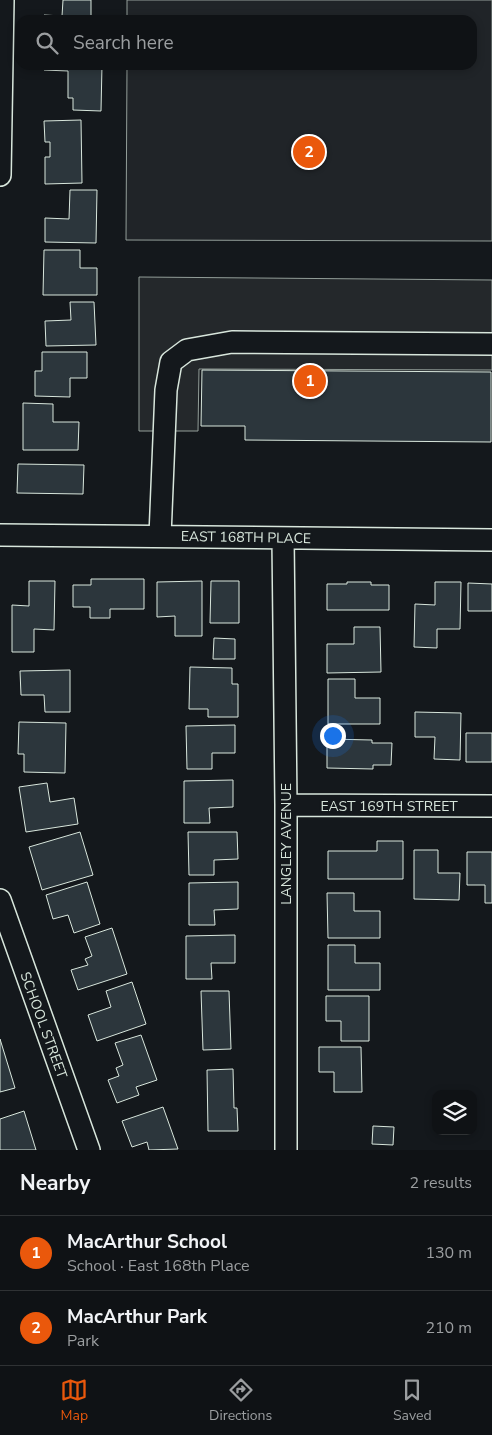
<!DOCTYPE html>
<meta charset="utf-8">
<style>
:root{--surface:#0f1215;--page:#1d2022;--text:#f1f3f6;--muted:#9b9ea0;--line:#2f3234;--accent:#ea580c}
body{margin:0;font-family:"Nunito Sans",sans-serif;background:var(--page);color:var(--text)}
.controls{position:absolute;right:15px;bottom:15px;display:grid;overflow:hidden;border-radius:10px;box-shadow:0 2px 8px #0003}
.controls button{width:45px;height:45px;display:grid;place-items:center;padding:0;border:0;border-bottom:1px solid var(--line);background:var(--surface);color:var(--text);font:25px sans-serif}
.you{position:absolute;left:332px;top:735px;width:18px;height:18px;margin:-12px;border:4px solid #fff;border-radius:50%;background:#1a73e8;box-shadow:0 0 0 8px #1a73e833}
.badge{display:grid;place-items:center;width:32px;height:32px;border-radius:50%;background:var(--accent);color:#fff;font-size:16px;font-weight:700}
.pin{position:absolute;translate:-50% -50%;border:2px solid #fff;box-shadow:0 1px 5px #0006}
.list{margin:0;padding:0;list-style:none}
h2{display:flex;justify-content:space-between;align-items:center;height:65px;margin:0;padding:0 20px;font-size:21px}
h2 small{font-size:16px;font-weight:400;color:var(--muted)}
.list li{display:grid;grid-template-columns:32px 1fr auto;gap:15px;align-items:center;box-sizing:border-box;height:75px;padding:0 20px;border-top:1px solid var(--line)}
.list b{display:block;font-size:19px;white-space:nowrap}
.list p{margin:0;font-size:16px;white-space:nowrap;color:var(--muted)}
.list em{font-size:16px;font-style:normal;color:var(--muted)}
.icon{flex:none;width:28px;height:28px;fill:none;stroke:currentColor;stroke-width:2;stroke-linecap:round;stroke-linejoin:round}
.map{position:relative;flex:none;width:492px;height:1150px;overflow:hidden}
.search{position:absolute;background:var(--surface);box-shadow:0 2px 8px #0003;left:15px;right:15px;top:15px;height:55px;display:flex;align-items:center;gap:12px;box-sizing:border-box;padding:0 18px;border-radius:15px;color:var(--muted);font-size:19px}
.sheet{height:215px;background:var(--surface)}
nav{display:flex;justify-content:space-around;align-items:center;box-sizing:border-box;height:70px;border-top:1px solid var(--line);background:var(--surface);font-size:14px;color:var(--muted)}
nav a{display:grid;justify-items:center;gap:2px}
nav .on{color:var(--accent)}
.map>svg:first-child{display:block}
</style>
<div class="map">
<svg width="492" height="1150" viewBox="0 0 492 1150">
<rect width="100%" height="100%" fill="#14181c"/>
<path fill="#202428" stroke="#939e99" d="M127,0H492V241L126,240L127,65H472V20H127Z"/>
<path fill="#24282b" stroke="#939e99" d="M139,277L492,280V370L199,369L198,431H139Z"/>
<path fill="#2c363c" stroke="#d8e6dc" d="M63,0H91V20H44V15L62,16Z
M45,65H102L101,111L73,110V98H68V71L44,70Z
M81,120L82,183L45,184V157H50V142H45L44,121Z
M70,190H97L96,243L45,242V218L69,219Z
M44,250H80V268H97V295H43Z
M70,302H94L96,345L46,346L45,321L71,320Z
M42,352H87V378H70V397L35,396V371H42Z
M202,370L491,372V442L245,440V426H201Z
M23,403L53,404V422H79L78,450H23Z
M18,464L84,465L83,494L17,493Z
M91,579H144V609H110V618H90V607H73V585H91Z
M29,581H55L54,630L34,629V652H12V605L29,606Z
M202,581V636H175V616L157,617V582Z
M211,581H239V623H210Z
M347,582H371V585H389V610H327V584H347Z
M435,582H461L460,629H437V648L414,647L415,604L435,605Z
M468,583L492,584V611H468Z
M354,627H380L381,672L327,673V644H354Z
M214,638L235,639V659H213Z
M190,667L232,668V684H238V717H208V709H189Z
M70,670V712H45L44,695H21L20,671Z
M328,679H355V698H380V724H328Z
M415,712L461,713L460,760L434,759L435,737H415Z
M19,722L66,723L65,773L24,772V754H18Z
M235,725V753H212V769H187L186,726Z
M466,733H492V762H466Z
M327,739L372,740V743H392L391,765H373V769L327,768Z
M233,780V807L209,808L210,823H184V781Z
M47,783L50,802L74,798L78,824L26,832L19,787Z
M80,832L93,875L42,890L29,847Z
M188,832H237L238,859L214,860V875H189Z
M377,841H403V879H328V851H377Z
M414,850H438V873H460L459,900L414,899Z
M467,852H492V903H485V885H467Z
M87,882L100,924L74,933L68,915L53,919L46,895Z
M238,882V909L214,910L215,925H189V883Z
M327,893H354V911H380V938H328Z
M112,928L127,974L78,990L71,970L88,965L85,959L92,956L85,937Z
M235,935V963H211L212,979H186V936Z
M328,945H355V963H380V990H328Z
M132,982L146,1024L97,1041L88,1015L111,1007L106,991Z
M201,991H229L231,1049L203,1050Z
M326,996H369V1041H341V1021H326Z
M141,1035L157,1080L136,1087L139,1095L117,1103L108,1080L119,1076L116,1068L123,1065L115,1043Z
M0,1039L15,1088L0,1092Z
M319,1047H361L362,1092H334V1072H319Z
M233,1069L234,1108H237L238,1131H208L207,1070Z
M163,1107L178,1149L149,1150L147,1142L132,1147L122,1121Z
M24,1111L36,1150H0V1119Z
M373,1126L394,1127L393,1145L372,1144Z"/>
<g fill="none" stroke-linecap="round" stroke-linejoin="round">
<defs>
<path id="minor" d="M0,175L3,0
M0,535L492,540
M160,536L166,390L171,362L187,350L232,342L492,344
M283,538L286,805V1150
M286,805L492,806
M0,900L89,1150"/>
</defs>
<use href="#minor" stroke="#d8e6dc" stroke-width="24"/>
<use href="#minor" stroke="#14181c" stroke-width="21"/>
</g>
<g text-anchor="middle" stroke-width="4" stroke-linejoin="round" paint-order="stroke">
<g font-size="14" fill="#d8e6dc" stroke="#14181c">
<text transform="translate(246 537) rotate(1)" y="5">EAST 168TH PLACE</text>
<text x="389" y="811">EAST 169TH STREET</text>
<text transform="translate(286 844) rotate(-90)" y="5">LANGLEY AVENUE</text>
<text transform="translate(44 1025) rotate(70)" y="5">SCHOOL STREET</text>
</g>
</g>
</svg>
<div class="controls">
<button><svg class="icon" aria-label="layers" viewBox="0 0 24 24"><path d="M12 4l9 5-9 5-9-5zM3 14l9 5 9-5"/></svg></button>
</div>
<div class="you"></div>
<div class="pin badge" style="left:310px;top:381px">1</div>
<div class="pin badge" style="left:309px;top:152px">2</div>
<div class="search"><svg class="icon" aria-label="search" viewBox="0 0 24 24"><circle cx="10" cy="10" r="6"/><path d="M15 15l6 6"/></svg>Search here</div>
</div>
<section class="sheet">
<h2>Nearby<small>2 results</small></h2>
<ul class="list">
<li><span class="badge">1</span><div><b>MacArthur School</b><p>School · East 168th Place</p></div><em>130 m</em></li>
<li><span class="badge">2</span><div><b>MacArthur Park</b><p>Park</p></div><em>210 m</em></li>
</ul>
</section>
<nav>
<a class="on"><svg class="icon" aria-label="map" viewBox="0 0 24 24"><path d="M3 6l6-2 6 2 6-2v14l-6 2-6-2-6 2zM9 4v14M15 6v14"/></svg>Map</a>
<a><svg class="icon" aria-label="directions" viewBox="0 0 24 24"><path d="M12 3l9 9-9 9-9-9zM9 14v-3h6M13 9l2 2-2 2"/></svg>Directions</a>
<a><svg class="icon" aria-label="saved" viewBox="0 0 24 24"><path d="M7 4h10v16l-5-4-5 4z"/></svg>Saved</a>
</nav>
